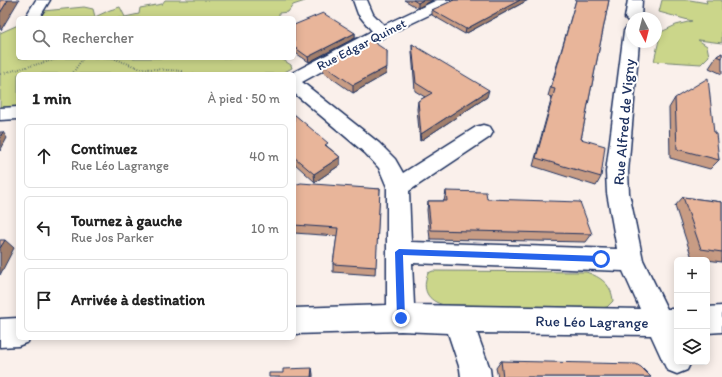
<!DOCTYPE html>
<html lang="fr">
<meta charset="utf-8">
<style>
:root{--surface:#fff;--page:#f2f2f2;--text:#222;--muted:#767676;--line:#e0e0e0}
body{margin:0;font-family:Itim,sans-serif;background:var(--page);color:var(--text)}
.controls{position:absolute;right:12px;bottom:12px;display:grid;overflow:hidden;border-radius:6px;box-shadow:0 2px 10px #0003}
.controls button{width:36px;height:36px;display:grid;place-items:center;padding:0;border:0;border-bottom:1px solid var(--line);background:var(--surface);color:var(--text);font:20px sans-serif}
.compass{position:absolute;left:626px;top:12px;width:36px;height:36px;border-radius:50%;background:var(--surface);box-shadow:0 2px 10px #0003;rotate:173deg}
.stop{position:absolute;width:12px;height:12px;margin:-9px;border:3px solid #2563eb;border-radius:50%;background:#fff}
.stop.end{background:#2563eb;border-color:#fff;box-shadow:0 1px 4px #0008}
.list{margin:0;padding:0;list-style:none}
h2{display:flex;justify-content:space-between;align-items:center;height:52px;margin:0;padding:0 16px;font-size:17px}
h2 small{font-size:13px;font-weight:400;color:var(--muted)}
.list li{display:grid;grid-template-columns:26px 1fr auto;gap:12px;align-items:center;box-sizing:border-box;height:64px;margin:0 8px 8px;padding:0 8px;border:1px solid var(--line);border-radius:6px}
.list b{display:block;font-size:15px;white-space:nowrap}
.list p{margin:0;font-size:13px;white-space:nowrap;color:var(--muted)}
.list em{font-size:13px;font-style:normal;color:var(--muted)}
.icon{flex:none;width:22px;height:22px;fill:none;stroke:currentColor;stroke-width:2;stroke-linecap:round;stroke-linejoin:round}
.map{position:relative;flex:none;width:722px;height:377px;overflow:hidden}
.search{position:absolute;background:var(--surface);box-shadow:0 2px 10px #0003;left:16px;top:16px;width:280px;height:44px;display:flex;align-items:center;gap:10px;box-sizing:border-box;padding:0 14px;border-radius:6px;color:var(--muted);font-size:15px}
.panel{position:absolute;background:var(--surface);box-shadow:0 2px 10px #0003;left:16px;top:72px;width:280px;height:268px;border-radius:6px}
.map>svg:first-child{display:block}
</style>
<div class="map">
<svg width="722" height="377" viewBox="0 0 722 377">
<rect width="100%" height="100%" fill="#faf0eb"/>
<filter id="ink" filterUnits="userSpaceOnUse"><feTurbulence type="fractalNoise" baseFrequency=".025" numOctaves="2"/><feDisplacementMap in="SourceGraphic" scale="8" xChannelSelector="R" yChannelSelector="G"/><feConvolveMatrix kernelMatrix="1 2 1 2 8 2 1 2 1" color-interpolation-filters="sRGB"/></filter>
<g filter="url(#ink)">
<path fill="#cbd68a" stroke="#738274" d="M165,0H303L305,1L293,5L288,12L279,13V18H31L43,11L84,7L93,9L95,17L110,10L120,7L125,17L139,14L140,8L162,4Z
M662,0H690L707,3L706,0H722V43L698,40L707,46L709,56L701,64L654,61L661,32L676,25L692,21L659,12Z
M18,25V58H280L291,65L292,68L281,74H18V107L0,108V33Z
M433,271L586,272C601,277 612,285 613,301L607,307L601,308L444,305C428,301 421,290 428,273Z"/>
<g fill="none" stroke-linecap="round" stroke-linejoin="round">
<defs>
<path id="minor" d="M36,0H50L39,18H27L26,16Z
M353,0H367L373,14L384,25L437,0H456L454,3L389,34L302,82L379,143L395,159L403,173L476,127L483,125L490,127L493,132L490,137L409,191L411,242L617,249L607,193L606,172L624,31L626,28L632,26V42H639L628,172L629,193L643,260L667,309H677V362H691L687,370L677,374L667,370L651,335L477,333L490,369L491,377H461L460,369L448,333L401,331L294,334V308L387,305V187L379,168L365,153L294,93V74H290L372,31L358,14ZM412,263L623,271L640,309L414,305Z
M628,0H642L641,18H632V22L628,21L625,18Z
M18,107V119L0,120V108Z
M722,306V332L707,333V307Z
M18,318V338H29L28,342L18,346L0,347V319Z"/>
</defs>
<use href="#minor" stroke="#1b2f5e" stroke-width="3"/>
<path stroke="#1b2f5e" stroke-width="2" stroke-dasharray="0.5 2" stroke-linecap="butt" d="M113,58L139,68L182,71V74
M0,74L61,58
M72,74L83,58"/>
<use href="#minor" fill="#fff" fill-rule="evenodd"/>
</g>
<path fill="#c89c84" stroke="#1b2f5e" d="M404,0H433L418,8Z
M454,0H528L465,34L432,15V10Z
M576,0H609L581,139L601,177L596,186L533,166L552,97L548,96Z
M294,25L355,33V38L309,62L294,52Z
M412,44L487,97L420,141L417,109L418,101L425,97L415,91L412,52Z
M387,51L386,74L353,93L323,72L322,64Z
M722,53V74L709,68L717,56Z
M675,98L714,133L719,160L710,169L670,158L669,108Z
M294,114L328,147L340,157V165L315,182L294,163Z
M294,185L380,189L375,275L333,272V264L337,236L294,233Z
M446,191L487,199L592,234L586,242L430,239L427,210L428,201H444Z
M683,197L722,202V262L692,258L675,206Z
M501,361L651,377H498L496,368Z"/>
<path fill="#a27f6c" stroke="#1b2f5e" d="M8,0H19L1,30L0,28V13Z
M423,0H433L418,8V3Z
M520,0H528L465,34L466,29Z
M355,33V38L309,62L308,57Z
M387,67L386,74L353,93V85Z
M489,90L487,97L420,141L421,134Z
M3,132L7,138L0,151V137Z
M340,157V165L315,182L314,174Z
M5,240L14,248L0,275V248Z
M312,368L313,374V377H311Z"/>
<path fill="#e8b59a" stroke="#1b2f5e" d="M0,0H8L0,13Z
M413,0H423L418,3Z
M454,0H520L466,29L432,10Z
M576,0H609L581,139L605,146L601,177L536,158L555,89L551,88Z
M323,13L355,33L308,57L294,47V25Z
M369,39L387,51V67L353,85L322,64Z
M412,44L489,90L421,134L418,101L432,93L416,83Z
M722,53V58L717,56Z
M708,78L714,133L716,134L719,160L677,149L675,98Z
M294,114L328,143L325,145L340,157L314,174L294,157Z
M0,132H3L0,137Z
M301,183L380,189L376,267L333,264L338,228L294,225V185Z
M446,191L486,192L487,199L580,202L592,234L431,230L428,201H447Z
M683,197L722,202V252L701,249Z
M0,240H5L0,248Z
M501,361L636,364L641,367L651,377H503Z
M312,368L311,377H269V373H283V369Z"/>
</g>
<path fill="#2563eb" d="M399,249L601,256L605,259L601,262L403,255L405,318L401,322L397,318L395,252Z"/>
<g text-anchor="middle" stroke-width="4" stroke-linejoin="round" paint-order="stroke">
<g font-size="13" fill="#1b2f5e" stroke="#fff">
<text transform="translate(361 44) rotate(-27)" y="5">Rue Edgar Quinet</text>
</g>
<g font-size="15" fill="#1b2f5e" stroke="#fff">
<text transform="translate(624 122) rotate(-85)" y="5">Rue Alfred de Vigny</text>
<text transform="translate(592 322) rotate(1)" y="5">Rue Léo Lagrange</text>
</g>
</g>
</svg>
<div class="controls">
<button>+</button>
<button>−</button>
<button><svg class="icon" aria-label="layers" viewBox="0 0 24 24"><path d="M12 4l9 5-9 5-9-5zM3 14l9 5 9-5"/></svg></button>
</div>
<svg class="compass" viewBox="-18 -18 36 36"><path d="M0-13l5 13h-10z" fill="#e53935"/><path d="M0 13l5-13h-10z" fill="#767676"/></svg>
<div class="stop" style="left:601px;top:259px"></div>
<div class="stop end" style="left:401px;top:318px"></div>
<div class="search"><svg class="icon" aria-label="search" viewBox="0 0 24 24"><circle cx="10" cy="10" r="6"/><path d="M15 15l6 6"/></svg>Rechercher</div>
<section class="panel">
<h2>1 min<small>À pied · 50 m</small></h2>
<ul class="list">
<li><svg class="icon" aria-label="ahead" viewBox="0 0 24 24"><path d="M12 20V5M6 11l6-6 6 6"/></svg><div><b>Continuez</b><p>Rue Léo Lagrange</p></div><em>40 m</em></li>
<li><svg class="icon" aria-label="left" viewBox="0 0 24 24"><path d="M17 20v-9H6M10 6l-5 5 5 5"/></svg><div><b>Tournez à gauche</b><p>Rue Jos Parker</p></div><em>10 m</em></li>
<li><svg class="icon" aria-label="arrive" viewBox="0 0 24 24"><path d="M6 21V4h12l-3 4 3 4H6"/></svg><div><b>Arrivée à destination</b></div></li>
</ul>
</section>
</div>
